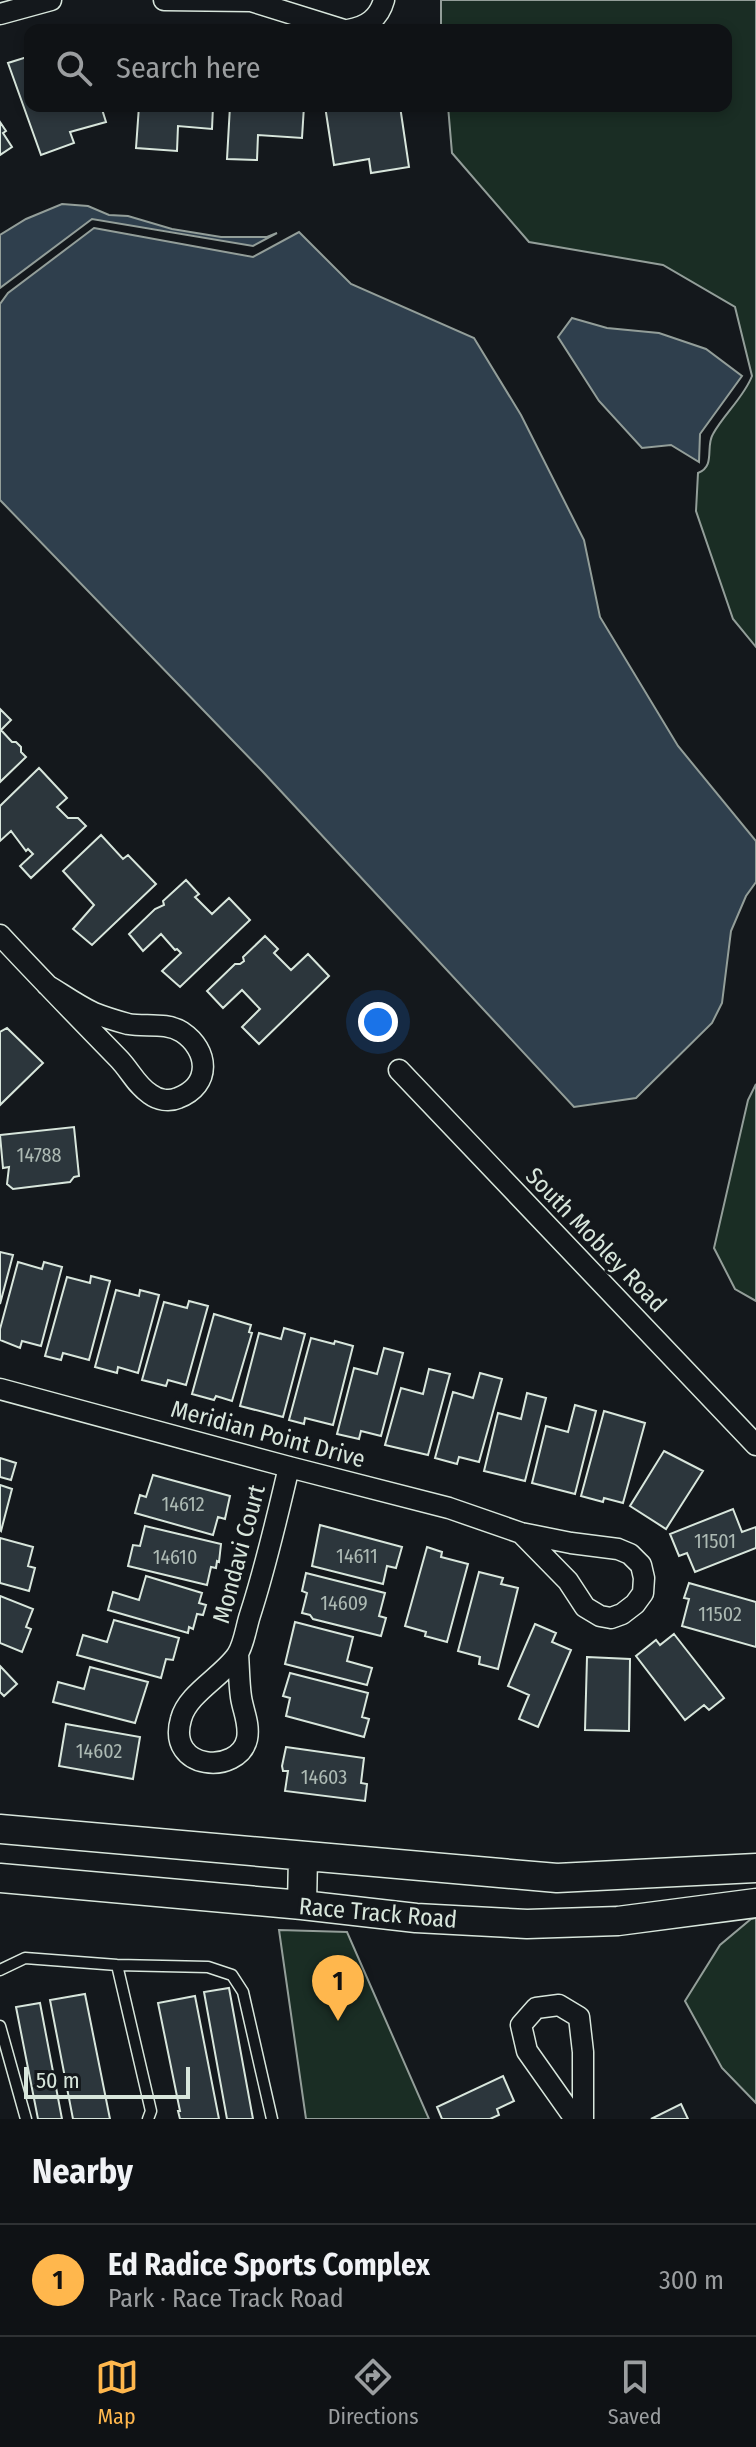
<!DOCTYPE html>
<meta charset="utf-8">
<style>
:root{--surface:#0f1215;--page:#1d2022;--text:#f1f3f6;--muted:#9b9ea0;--line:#2f3234;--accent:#ffb74d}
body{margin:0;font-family:"Fira Sans Condensed",sans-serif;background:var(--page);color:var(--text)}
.scale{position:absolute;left:24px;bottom:20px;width:166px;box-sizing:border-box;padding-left:8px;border:4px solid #d8e6dc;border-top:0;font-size:22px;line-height:28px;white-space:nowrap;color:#d8e6dc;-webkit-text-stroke:6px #14181c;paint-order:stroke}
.you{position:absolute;left:378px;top:1022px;width:28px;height:28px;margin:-20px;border:6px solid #fff;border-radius:50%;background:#1a73e8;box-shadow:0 0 0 12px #1a73e833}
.badge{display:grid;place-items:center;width:52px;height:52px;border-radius:50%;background:var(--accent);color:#111;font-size:26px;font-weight:700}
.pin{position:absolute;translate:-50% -66px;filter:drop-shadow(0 2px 4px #0008)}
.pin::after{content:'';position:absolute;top:42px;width:28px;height:24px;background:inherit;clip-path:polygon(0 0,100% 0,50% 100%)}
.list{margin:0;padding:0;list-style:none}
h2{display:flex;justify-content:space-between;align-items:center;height:104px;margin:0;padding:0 32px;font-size:34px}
h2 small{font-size:26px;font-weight:400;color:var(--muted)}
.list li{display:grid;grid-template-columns:52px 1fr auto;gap:24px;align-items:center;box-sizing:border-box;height:112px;padding:0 32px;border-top:2px solid var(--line)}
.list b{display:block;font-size:30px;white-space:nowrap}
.list p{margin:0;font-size:26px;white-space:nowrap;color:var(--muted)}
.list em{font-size:26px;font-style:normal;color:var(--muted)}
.icon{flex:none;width:44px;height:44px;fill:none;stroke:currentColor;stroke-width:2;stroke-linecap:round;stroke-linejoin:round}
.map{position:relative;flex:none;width:756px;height:2119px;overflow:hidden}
.search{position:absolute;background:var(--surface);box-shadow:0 4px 12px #0003;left:24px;right:24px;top:24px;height:88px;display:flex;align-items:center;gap:20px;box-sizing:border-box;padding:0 28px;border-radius:16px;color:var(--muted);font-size:30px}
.sheet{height:216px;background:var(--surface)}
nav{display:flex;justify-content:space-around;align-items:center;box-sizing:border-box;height:112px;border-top:2px solid var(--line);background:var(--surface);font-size:22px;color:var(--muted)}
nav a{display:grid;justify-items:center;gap:4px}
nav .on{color:var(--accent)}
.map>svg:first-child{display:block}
</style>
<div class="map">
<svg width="756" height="2119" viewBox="0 0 756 2119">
<rect width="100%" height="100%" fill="#14181c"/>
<path fill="#1a2d24" stroke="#939e99" stroke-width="2" d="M441,0H756V647L733,619L696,511L698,473C716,466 705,447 713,434C724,414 744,397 752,376L735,307L663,265L529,242L452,153L448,106H726V30H441Z
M756,1084V1301L735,1289L714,1248L748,1100Z
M756,1918V2103L722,2068L685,2001L720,1945L751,1919Z
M279,1930L347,1932L429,2119H306Z"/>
<path fill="#2f3f4d" stroke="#939e99" stroke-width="2" d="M62,204L88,206L109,215L128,216L172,229L221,237H267L277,233L253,246L92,219L0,288V235L26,219Z
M94,228L253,257L299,232L351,284L474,338L521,415L584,540L600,617L678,746L756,841V882L746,896L731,931L722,1003L712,1023L636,1098L574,1107L264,773L0,500V304L8,293Z
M572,318L607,328L659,333L706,349L742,376L700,434L699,462L671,445L642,448L599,401L558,337Z"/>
<path fill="#2c363c" stroke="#d8e6dc" stroke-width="2" d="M30,56V106H101L106,122L70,132L74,143L41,155L8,63Z
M139,106H213L212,129L178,126L177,151L136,148Z
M230,106H304L302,138L258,135L257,160L227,159Z
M325,106H400L409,167L371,173L369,159L334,165Z
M0,122L6,131L3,133L12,147L0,155Z
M0,709L11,720L1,730L12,742H16L21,747V752L26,757L0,782Z
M39,768L67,798L57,807L68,818H78L86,826L31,878L20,866L33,854L28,849L26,851L11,831L0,841V806Z
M101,835L123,859L128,855L156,884L92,945L73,929L94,905L63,871Z
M186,880L199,894L195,897L212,914L229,898L250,920L180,987L162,971L181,953L177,949L175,950L161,934L143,951L129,934L155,909L164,905L163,901Z
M265,936L278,949L274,953L291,970L308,954L329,976L259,1044L242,1027L260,1009L242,990L223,1008L207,991L235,964H240L244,961L243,957Z
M7,1028L43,1063L0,1105V1032Z
M74,1127L79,1176L74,1177L70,1182L13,1189L7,1184L9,1167L3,1168L0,1135Z
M0,1252L13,1255L0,1304Z
M18,1262L42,1269L44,1262L62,1267L41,1346L22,1341L20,1348L0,1340V1329Z
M91,1276L110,1281L89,1360L63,1353L61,1360L45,1356L67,1277L90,1283Z
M116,1290L139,1296L140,1290L159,1295L138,1373L118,1367L117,1373L95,1367Z
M189,1301L208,1306L186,1385L168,1380L166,1386L142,1380L164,1302L187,1308Z
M214,1314L251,1325L249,1332L252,1333L232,1401L216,1396L214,1400L192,1394Z
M284,1328L305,1334L283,1417L240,1406L259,1333L281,1339Z
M311,1338L334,1344L335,1341L353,1346L333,1425L305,1418L304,1424L289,1420Z
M384,1348L403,1353L381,1436L361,1431L359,1439L337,1434L354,1368L377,1374Z
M429,1369L450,1374L428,1455L385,1445L401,1388L423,1394Z
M480,1373L502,1379L479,1462L459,1457L457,1464L435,1458L453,1392L473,1398Z
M527,1393L546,1398L525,1481L484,1471L498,1413L521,1419Z
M575,1405L596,1411L575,1494L532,1483L546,1426L568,1432Z
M604,1411L645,1423L623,1503L604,1498L603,1502L581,1496Z
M664,1451L703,1471L666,1529L630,1506Z
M0,1458L16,1463L11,1480L0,1477Z
M153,1475L230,1496L225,1519L218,1517L213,1535L135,1513L140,1495L146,1497Z
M0,1485L12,1489L1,1531L0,1530Z
M733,1509L742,1532L756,1527V1548L695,1572L687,1553L679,1556L670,1534Z
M320,1525L402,1547L396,1568L387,1566L383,1584L312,1566Z
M145,1526L221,1544L219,1562L217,1561L216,1568L211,1567L207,1585L128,1566L133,1545L140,1546Z
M0,1538L33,1547L28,1566L35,1568L29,1591L0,1583Z
M427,1547L442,1552L441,1557L468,1564L447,1642L425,1636L426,1632L405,1626Z
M479,1572L503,1578L501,1584L518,1588L498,1669L479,1664L480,1657L458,1651Z
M306,1573L385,1593L379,1616L386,1618L381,1636L313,1619L310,1615L302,1613L307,1593L302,1591Z
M146,1576L202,1593L199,1603L206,1605L203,1615L197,1614L193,1629L189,1627L188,1633L108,1610L113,1592L139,1600Z
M689,1583L756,1602V1647L682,1626L689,1599L684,1598Z
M0,1596L33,1609L26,1627L31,1629L22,1652L0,1643Z
M114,1620L179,1638L173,1660L166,1659L161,1678L77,1655L83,1635L107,1642Z
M295,1622L353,1637L347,1661L372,1668L367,1685L285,1664Z
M535,1624L556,1633L552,1642L571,1650L538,1727L519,1719L529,1695L508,1686Z
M674,1634L724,1698L709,1710L704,1705L685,1720L636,1656L656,1640L660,1645Z
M587,1657L630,1659L629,1731L585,1730Z
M0,1666L17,1684L4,1696L0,1692Z
M90,1667L148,1682L135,1723L53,1702L58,1682L84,1689Z
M290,1673L368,1693L362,1717L369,1719L364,1737L286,1716L290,1698L283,1696Z
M66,1724L140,1737L133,1779L59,1766Z
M286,1747L364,1758L361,1783L367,1784L365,1801L285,1791L288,1771H283L282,1766Z
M229,1988L253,2119H227L204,1992Z
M85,1994L110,2119H73L50,2000Z
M195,1996L219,2119H180L178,2111H180L158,2003Z
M40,2003L62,2119H38L16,2007Z
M503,2076L514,2101L497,2109L499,2115L490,2119H442L437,2107Z
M681,2104L688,2119H651Z"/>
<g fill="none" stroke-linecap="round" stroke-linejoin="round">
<defs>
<path id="lane" d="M117,1965L151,2111L148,2119
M0,1970L25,1958L117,1965L208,1967L232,1975L243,1992L272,2119
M0,2026L26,2119"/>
<path id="street" d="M164,0L251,1L344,30
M0,14L51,0
M348,30C367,27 379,18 384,0
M0,935C39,977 78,1017 118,1058C130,1070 136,1085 150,1094C158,1100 169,1102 178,1098C212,1085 209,1050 182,1032C166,1022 146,1027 128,1024C117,1021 104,1017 94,1013C77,1005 62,994 47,985
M399,1070L756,1445
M0,1389L289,1467L449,1508L521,1533L571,1543L618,1549L630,1554L641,1565L644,1578L643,1593L635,1604L622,1614L611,1618L600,1616L585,1607L568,1581L521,1533
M238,1654C239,1668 239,1683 241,1697C243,1711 250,1724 247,1739C239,1775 166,1771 181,1719C187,1694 223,1676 237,1655C244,1645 246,1627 250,1615C266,1566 277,1517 289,1467
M575,2119L527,2051L521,2025L536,2008L559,2005L579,2017L583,2052V2119"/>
<path id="secondary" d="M0,1829L557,1878L756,1868
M0,1878L302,1905L416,1918L527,1924L618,1921L756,1903
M302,1905L303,1856"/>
</defs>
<use href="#lane" stroke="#d8e6dc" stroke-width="13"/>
<use href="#street" stroke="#d8e6dc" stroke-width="23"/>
<use href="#secondary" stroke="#d8e6dc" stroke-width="31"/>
<use href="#lane" stroke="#14181c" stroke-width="10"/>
<use href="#street" stroke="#14181c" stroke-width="20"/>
<use href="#secondary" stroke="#14181c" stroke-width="28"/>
</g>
<g text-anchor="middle" stroke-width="6" stroke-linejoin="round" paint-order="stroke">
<g font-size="20" fill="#adbab4">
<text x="39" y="1162">14788</text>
<text x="183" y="1511">14612</text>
<text x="715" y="1548">11501</text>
<text x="357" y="1563">14611</text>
<text x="175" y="1564">14610</text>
<text x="344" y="1610">14609</text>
<text x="720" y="1621">11502</text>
<text x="99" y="1758">14602</text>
<text x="324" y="1784">14603</text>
</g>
<g font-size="24" fill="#d8e6dc" stroke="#14181c">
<text transform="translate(596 1240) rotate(46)" y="8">South Mobley Road</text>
<text transform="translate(268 1434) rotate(15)" y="8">Meridian Point Drive</text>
<text transform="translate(239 1554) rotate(-75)" y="8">Mondavi Court</text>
<text transform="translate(378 1913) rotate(5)" y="8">Race Track Road</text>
</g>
</g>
</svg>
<div class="scale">50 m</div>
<div class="you"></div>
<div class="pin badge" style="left:338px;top:2021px">1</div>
<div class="search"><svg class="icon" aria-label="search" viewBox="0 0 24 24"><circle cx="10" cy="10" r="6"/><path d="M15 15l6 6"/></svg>Search here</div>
</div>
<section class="sheet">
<h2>Nearby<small></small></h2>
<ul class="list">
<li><span class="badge">1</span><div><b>Ed Radice Sports Complex</b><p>Park · Race Track Road</p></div><em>300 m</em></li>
</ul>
</section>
<nav>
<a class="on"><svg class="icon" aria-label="map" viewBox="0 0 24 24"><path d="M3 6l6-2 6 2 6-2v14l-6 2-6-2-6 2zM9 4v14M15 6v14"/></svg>Map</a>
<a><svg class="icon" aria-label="directions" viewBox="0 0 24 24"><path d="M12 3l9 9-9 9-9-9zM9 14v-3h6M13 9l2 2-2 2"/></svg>Directions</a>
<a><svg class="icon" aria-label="saved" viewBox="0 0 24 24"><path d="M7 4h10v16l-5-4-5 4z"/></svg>Saved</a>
</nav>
